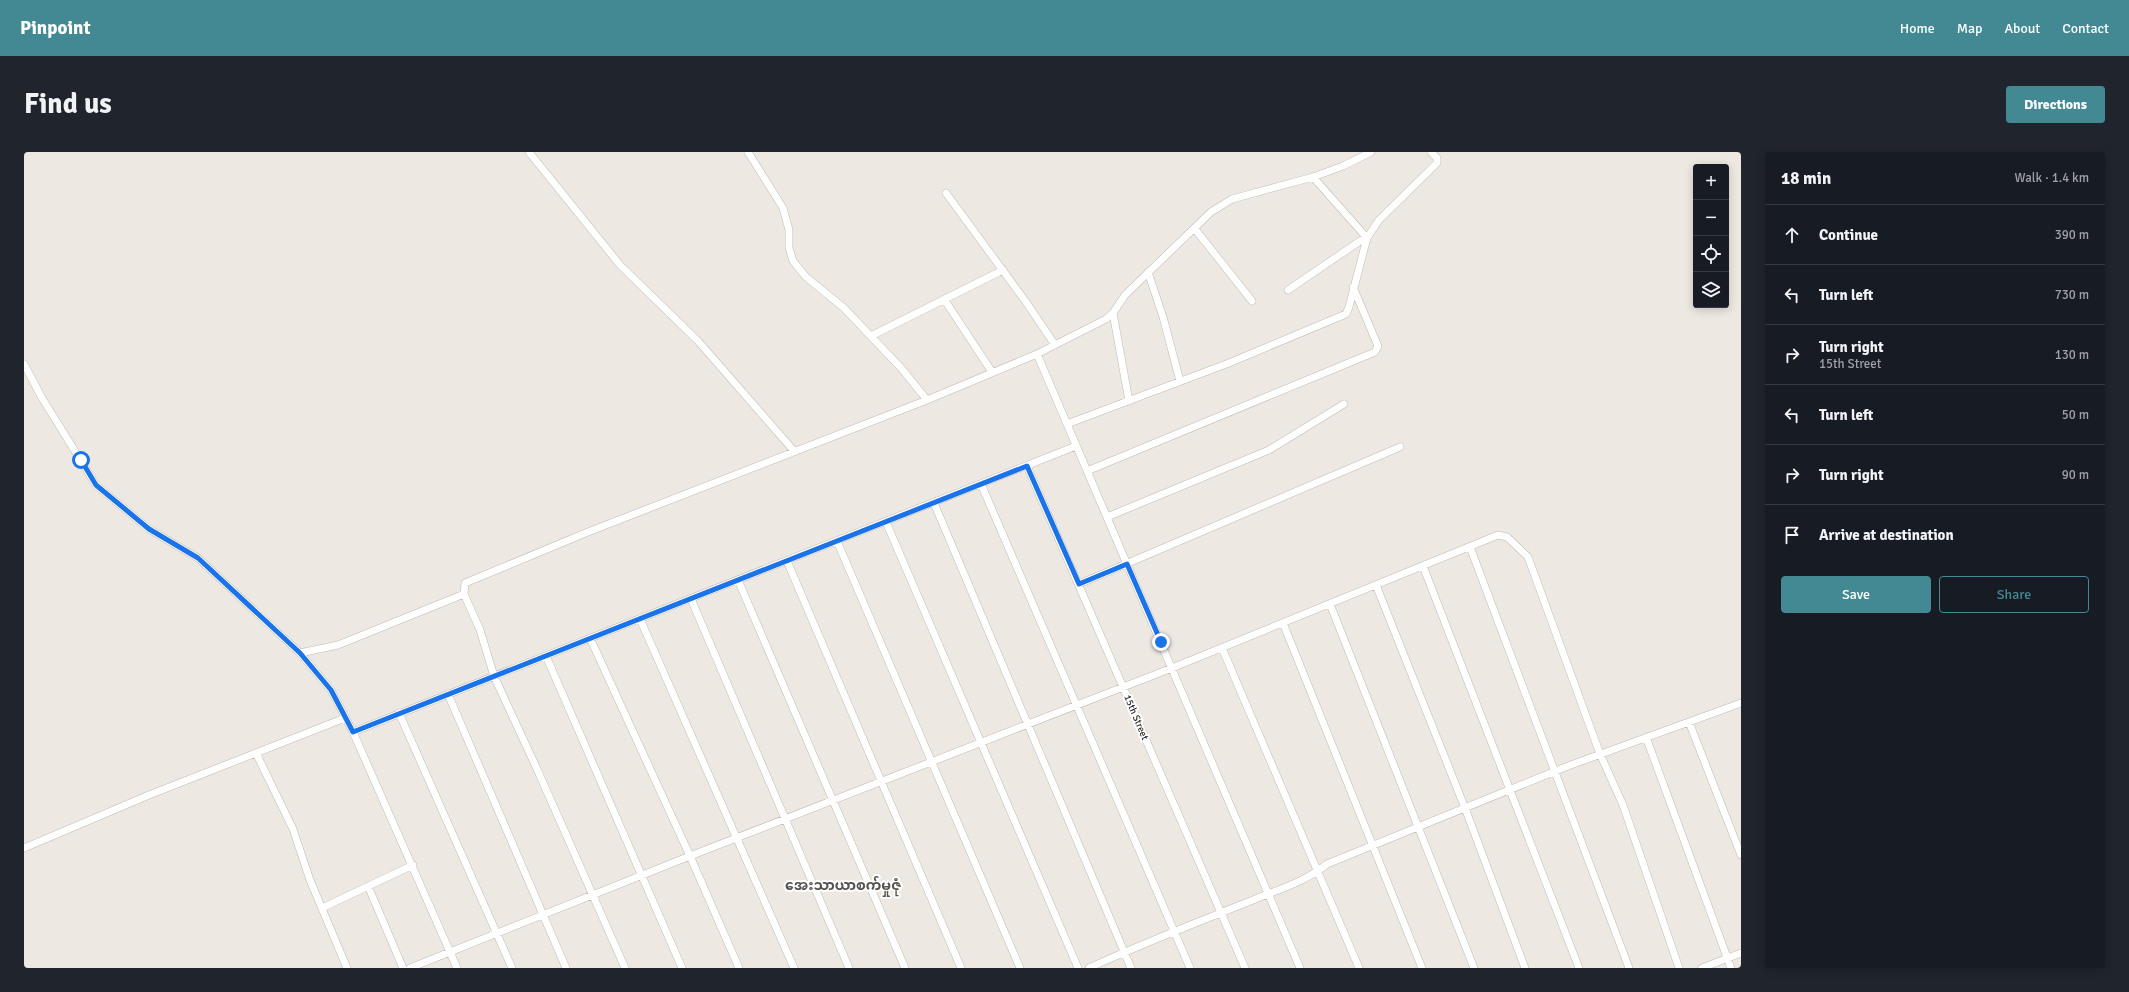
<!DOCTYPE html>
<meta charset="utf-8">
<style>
:root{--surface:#171b24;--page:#20242c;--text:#f1f3f6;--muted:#9ea1a6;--line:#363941;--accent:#438993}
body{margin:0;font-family:Signika,"Noto Sans Myanmar",sans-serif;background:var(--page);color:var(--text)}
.controls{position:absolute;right:12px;top:12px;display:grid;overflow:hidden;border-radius:4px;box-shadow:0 2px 10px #0003}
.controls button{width:36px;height:36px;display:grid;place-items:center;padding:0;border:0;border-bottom:1px solid var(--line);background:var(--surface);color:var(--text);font:20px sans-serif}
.stop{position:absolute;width:12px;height:12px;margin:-9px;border:3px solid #1a73e8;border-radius:50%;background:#fff}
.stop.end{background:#1a73e8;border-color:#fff;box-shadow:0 1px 4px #0008}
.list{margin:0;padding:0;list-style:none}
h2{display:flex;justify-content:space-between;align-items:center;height:52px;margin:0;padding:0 16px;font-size:17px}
h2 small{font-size:13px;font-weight:400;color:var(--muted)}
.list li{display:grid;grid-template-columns:26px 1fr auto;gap:12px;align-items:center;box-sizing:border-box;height:60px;padding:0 16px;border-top:1px solid var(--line)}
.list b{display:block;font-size:15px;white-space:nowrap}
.list p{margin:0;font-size:13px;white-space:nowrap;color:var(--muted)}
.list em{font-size:13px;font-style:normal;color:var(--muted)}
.actions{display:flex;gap:8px;padding:12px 16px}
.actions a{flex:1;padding:9px 0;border:1px solid var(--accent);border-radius:4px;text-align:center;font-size:14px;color:var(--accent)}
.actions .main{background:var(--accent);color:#fff}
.icon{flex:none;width:22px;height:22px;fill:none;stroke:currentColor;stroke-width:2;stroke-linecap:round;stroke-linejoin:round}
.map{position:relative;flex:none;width:1717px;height:816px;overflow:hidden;border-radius:4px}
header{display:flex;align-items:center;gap:24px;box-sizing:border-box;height:56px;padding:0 20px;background:var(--accent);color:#fff}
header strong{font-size:19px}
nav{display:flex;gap:22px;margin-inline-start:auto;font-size:14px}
.intro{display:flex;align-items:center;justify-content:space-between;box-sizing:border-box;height:96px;padding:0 24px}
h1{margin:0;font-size:28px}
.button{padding:10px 18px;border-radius:4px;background:var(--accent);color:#fff;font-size:14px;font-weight:700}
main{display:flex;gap:24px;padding:0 24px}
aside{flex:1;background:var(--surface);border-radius:4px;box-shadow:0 2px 10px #0003}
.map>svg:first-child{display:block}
</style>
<header>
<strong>Pinpoint</strong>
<nav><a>Home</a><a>Map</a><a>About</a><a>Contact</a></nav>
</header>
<div class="intro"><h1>Find us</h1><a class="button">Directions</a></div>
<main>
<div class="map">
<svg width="1717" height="816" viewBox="0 0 1717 816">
<rect width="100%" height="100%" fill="#eee8e2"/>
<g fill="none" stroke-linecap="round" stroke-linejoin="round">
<defs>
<path id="minor" d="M505,0L596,113L674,189L770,299
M724,0L759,56L765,78V96L769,109L782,125L820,156L878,217L903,248
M1289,25L1343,86
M922,41L1002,150L1031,193
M1171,77L1228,149
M1124,120L1139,165L1156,229
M1264,138L1336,89L1343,86
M920,147L968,220
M1089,161L1105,249
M847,184L979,118
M1013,202L1276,816
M0,212L18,246L72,333L125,377L174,406L276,501L307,538L329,580L433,816
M1043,272L1205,211L1322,162L1325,155L1343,86L1355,68L1413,11V6L1407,0
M1003,314L1221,816
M1063,319L1351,200L1354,194L1329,135
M957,332L1166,816
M910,351L1107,816
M1083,365L1245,298L1320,252
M862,370L1054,816
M813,389L996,816
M1446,395L1605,816
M763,409L937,816
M1399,414L1555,816
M714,428L881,816
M1055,432L1376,295
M1352,433L1441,656L1501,816
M667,447L825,816
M1306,452L1450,816
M616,467L770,816
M1259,471L1398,816
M566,486L666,704L715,816
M1198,496L1335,816
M276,501L314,493L440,442
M522,504L658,816
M424,542L542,816
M375,561L488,816
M1665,570L1717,703
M329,580L1052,294
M1622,585L1707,816
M232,601L269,677L286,728L323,816
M0,696L125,643L321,566
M344,734L379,816
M298,756L389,713
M386,816L666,704L1148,516L1474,383L1483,385L1504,405L1576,602L1599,653L1655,816
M601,816L513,617L470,524L456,478L440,442L441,431L564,380L903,248L1013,202L1082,167L1089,161L1101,143L1187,60L1208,47L1289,25L1319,14L1347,0
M1065,816C1119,791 1174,770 1229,748C1253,738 1283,729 1303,712L1544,614L1717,551
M1678,816L1717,801"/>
</defs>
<use href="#minor" stroke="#bfb9b3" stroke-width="8"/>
<use href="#minor" stroke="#fff" stroke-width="7"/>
</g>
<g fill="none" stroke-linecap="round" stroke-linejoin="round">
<path stroke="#1a73e8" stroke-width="5" d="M57,308L72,333L125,377L174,406L276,501L307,538L329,580L1003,314L1055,432L1103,412L1137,490"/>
</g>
<g text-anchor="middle" stroke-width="4" stroke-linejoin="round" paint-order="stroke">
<g font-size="10" fill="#2e2c2a" stroke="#fff">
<text transform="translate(1113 565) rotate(67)" y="4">15th Street</text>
</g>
<g font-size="14" font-weight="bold" fill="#57524d" stroke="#fff">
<text x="819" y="738">အေးသာယာစက်မှုဇုံ</text>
</g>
</g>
</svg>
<div class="controls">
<button>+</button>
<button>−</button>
<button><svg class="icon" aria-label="locate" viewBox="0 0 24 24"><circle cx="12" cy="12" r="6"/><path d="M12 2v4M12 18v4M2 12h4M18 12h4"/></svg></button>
<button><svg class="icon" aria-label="layers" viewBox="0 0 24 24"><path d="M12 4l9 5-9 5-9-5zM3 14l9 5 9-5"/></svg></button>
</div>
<div class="stop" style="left:57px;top:308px"></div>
<div class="stop end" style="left:1137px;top:490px"></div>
</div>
<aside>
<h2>18 min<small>Walk · 1.4 km</small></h2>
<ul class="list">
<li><svg class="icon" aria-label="ahead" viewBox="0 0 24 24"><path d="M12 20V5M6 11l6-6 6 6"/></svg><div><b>Continue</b></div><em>390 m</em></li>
<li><svg class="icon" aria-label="left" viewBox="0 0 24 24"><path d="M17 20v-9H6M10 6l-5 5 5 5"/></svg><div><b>Turn left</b></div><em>730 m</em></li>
<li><svg class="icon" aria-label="right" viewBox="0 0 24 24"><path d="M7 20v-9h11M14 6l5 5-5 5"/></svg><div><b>Turn right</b><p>15th Street</p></div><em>130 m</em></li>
<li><svg class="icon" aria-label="left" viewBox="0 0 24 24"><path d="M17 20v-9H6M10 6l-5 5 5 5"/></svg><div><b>Turn left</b></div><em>50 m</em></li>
<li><svg class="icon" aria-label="right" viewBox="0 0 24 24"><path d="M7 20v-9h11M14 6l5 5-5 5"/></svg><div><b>Turn right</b></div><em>90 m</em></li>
<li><svg class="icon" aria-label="arrive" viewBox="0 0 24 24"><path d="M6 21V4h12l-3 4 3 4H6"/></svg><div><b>Arrive at destination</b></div></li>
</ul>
<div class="actions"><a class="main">Save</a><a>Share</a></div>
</aside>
</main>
